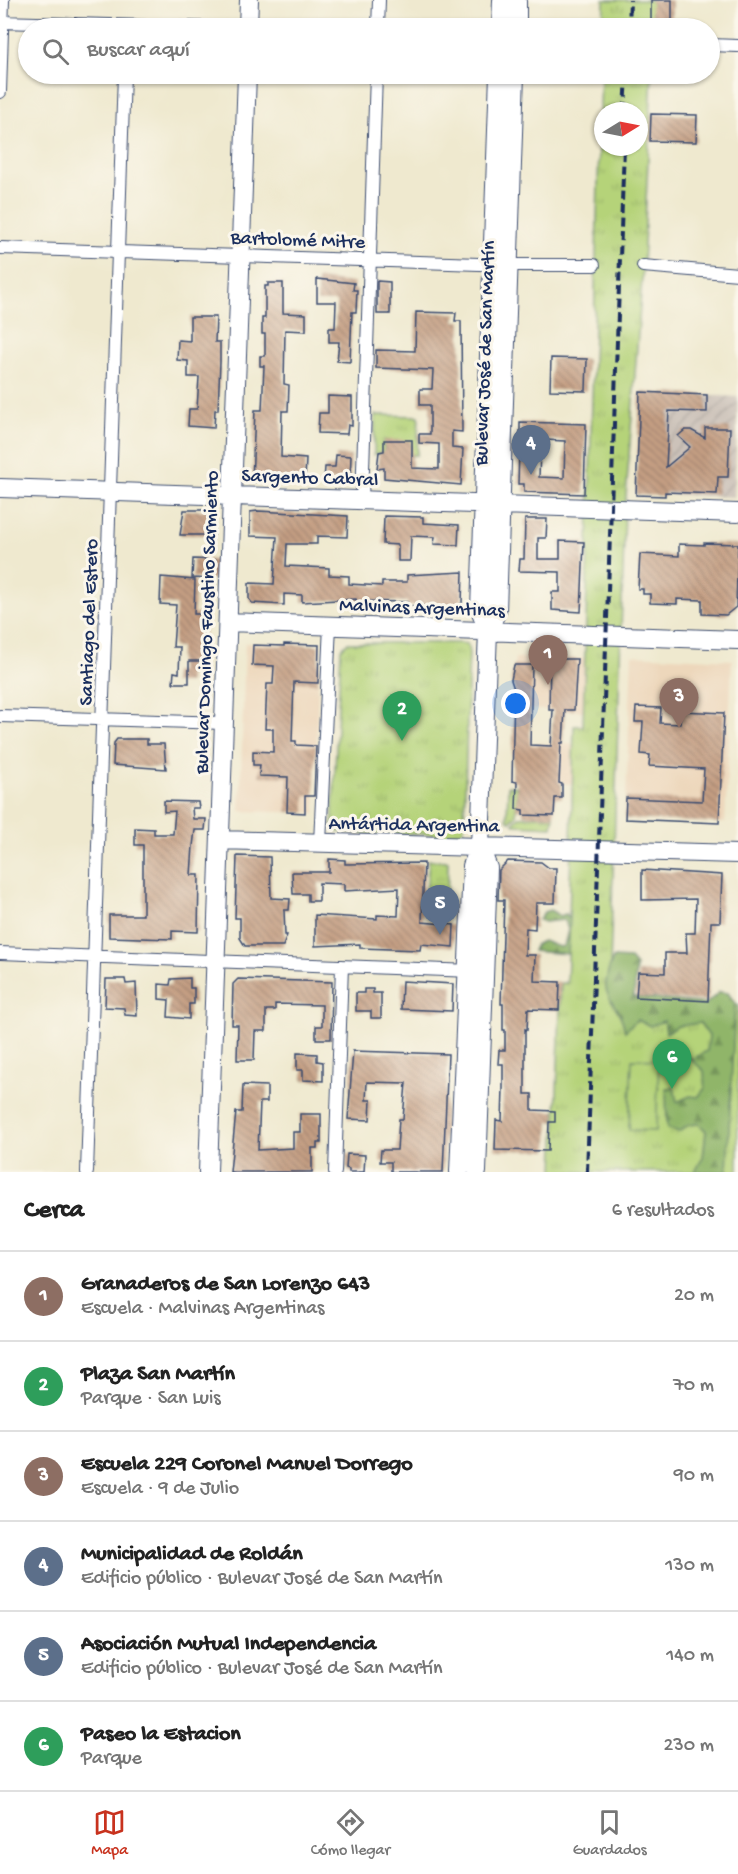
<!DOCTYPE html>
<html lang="es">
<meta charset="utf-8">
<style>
:root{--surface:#fff;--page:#f6f6f6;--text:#222;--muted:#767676;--line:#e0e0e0;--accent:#c8321e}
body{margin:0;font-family:"Gochi Hand",sans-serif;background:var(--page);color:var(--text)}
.compass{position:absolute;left:594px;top:102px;width:54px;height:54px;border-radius:50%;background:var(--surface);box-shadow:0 2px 4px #0004;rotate:80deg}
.you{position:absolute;left:516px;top:704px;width:21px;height:21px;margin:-15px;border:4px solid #fff;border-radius:50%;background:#1a73e8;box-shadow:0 0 0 9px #1a73e833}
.badge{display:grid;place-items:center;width:39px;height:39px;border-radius:50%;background:var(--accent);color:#fff;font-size:20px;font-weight:700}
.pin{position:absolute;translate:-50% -50px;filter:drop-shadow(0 2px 3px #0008)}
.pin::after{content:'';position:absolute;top:32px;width:21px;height:18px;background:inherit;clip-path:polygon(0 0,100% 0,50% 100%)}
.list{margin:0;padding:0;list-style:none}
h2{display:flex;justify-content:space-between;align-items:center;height:78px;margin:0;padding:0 24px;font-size:26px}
h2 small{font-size:20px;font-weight:400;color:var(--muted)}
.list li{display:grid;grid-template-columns:39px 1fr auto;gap:18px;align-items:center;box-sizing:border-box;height:90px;padding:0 24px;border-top:2px solid var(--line)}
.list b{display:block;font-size:22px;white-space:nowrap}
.list p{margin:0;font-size:20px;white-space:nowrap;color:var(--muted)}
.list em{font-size:20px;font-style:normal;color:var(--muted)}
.icon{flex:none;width:33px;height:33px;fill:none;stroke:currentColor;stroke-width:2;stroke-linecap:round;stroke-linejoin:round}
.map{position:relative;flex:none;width:738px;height:1172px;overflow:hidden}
.search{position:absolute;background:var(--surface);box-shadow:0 2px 4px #0004;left:18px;right:18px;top:18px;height:66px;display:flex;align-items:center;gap:15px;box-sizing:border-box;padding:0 21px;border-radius:33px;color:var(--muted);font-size:22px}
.sheet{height:618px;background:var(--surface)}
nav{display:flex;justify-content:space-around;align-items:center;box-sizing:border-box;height:84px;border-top:2px solid var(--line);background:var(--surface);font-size:16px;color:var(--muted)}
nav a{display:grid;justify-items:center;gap:3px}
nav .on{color:var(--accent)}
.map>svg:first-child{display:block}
</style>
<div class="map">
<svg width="738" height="1172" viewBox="0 0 738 1172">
<defs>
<pattern id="industrial-furrows" width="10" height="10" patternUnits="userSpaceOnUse" patternTransform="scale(1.5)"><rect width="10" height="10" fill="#ccc2b9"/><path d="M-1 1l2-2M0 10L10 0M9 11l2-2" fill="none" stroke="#afa7a1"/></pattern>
<pattern id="grass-tufts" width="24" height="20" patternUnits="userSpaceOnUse" patternTransform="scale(1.5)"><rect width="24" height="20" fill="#b5d379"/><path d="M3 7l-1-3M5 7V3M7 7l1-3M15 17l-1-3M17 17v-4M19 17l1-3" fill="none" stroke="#9bb56b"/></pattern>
<pattern id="forest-firs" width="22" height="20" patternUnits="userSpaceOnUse" patternTransform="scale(1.5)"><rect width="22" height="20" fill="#90b569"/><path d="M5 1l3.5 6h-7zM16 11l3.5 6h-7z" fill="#75945a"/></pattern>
<pattern id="building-back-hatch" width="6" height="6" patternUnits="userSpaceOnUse" patternTransform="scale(1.5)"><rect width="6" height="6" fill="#c49e82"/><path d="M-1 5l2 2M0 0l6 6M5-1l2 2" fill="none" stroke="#9e816e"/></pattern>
</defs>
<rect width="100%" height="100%" fill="#fbf7ec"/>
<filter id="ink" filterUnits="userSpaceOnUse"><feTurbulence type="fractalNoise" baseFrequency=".0167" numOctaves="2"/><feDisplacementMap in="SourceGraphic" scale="12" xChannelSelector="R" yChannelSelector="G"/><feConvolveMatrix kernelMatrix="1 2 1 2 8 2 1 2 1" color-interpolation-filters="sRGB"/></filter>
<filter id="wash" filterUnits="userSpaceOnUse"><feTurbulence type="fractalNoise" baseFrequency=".008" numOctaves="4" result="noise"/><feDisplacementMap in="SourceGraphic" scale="24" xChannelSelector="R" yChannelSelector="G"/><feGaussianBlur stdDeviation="1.35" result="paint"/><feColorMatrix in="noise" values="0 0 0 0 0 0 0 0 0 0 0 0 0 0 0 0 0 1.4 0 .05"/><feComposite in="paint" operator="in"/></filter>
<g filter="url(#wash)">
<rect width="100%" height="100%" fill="#efe9cf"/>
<path fill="#edd7bb" d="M245,643L319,645L315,813L240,811Z
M632,655L732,660L725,823L625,819Z
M515,658L585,659L583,711L513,709L514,688L511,680L514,676Z
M512,743L573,744L572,784L512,781Z"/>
<path fill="url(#industrial-furrows)" d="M640,392L738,397L734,497L636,493Z"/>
<path fill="url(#grass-tufts)" stroke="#68816c" stroke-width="1.5" fill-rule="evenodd" d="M604,0H655L654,28H603Z
M601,74H652L643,266L625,510L609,998L738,1005V1172H554L561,983H567L568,960L574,726H583ZM603,111H639V147H603Z
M375,415L419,416L417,455L403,456L384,440V451L374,455Z
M347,643H460L467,644L469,648L464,827L460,835L338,832L332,828L341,649Z
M508,786H517L516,816L510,821L507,819Z
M537,816H554L552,827L515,825L513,823L519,817Z
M429,860L448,861L447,907L425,906Z"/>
<path fill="url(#forest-firs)" stroke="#567264" stroke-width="1.5" d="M550,910L560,916L566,914L570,919L568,954L533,951L536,944L543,941L559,947L564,946L568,930L565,920L544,922L539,920L544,912Z
M613,958L630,959L636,966L634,997L706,1004L719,992L728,993L735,1003L727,1172H695L703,1157L706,1131L699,1124L689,1125L679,1132L667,1128L666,1088L674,1087L677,1102L690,1096L698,1097L705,1088L704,1071L686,1055L692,1059L707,1051L709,1036L700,1023L678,1026L666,1033L664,1021L650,1026L637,1020L625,1031C618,994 594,1004 613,958Z"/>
<path fill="#b5d379" stroke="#68816c" stroke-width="1.5" d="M632,1059L659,1060L656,1131L629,1130Z"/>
<g id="blocks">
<path fill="url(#building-back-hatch)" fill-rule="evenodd" d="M651,0H672V25L651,24Z
M651,114L697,115L696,142L650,141Z
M317,279L354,283L353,290H357L356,312H352L350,362L337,361L339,342H329V328H335L336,302H317Z
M377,281L390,282V314H377Z
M268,283H283V313L306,314V331L285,330L284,384L289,385L288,411H282L281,457L306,459L305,479L282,477V483L252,482L255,410H262L264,366H260V356H265V334H262V318H265V286H268Z
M416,312L456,313L455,321H461L462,432L452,431V448L463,449L461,485L384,478V468L377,469L379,452L384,451V440H412V468L439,469V444L419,443V434H430V405H420V389H432L433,370L376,368V350L415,351Z
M190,317H216L215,342H220V362L218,410H215L214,428L188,426L189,409H197L199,377H188V361L177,360L178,340L190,341Z
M551,358L587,359L586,391L550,390Z
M640,392L707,395V412L669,411L666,467L690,447L678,436L685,430H691L705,438V428H730L728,477H718L717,494L665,492V496L636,495Z
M328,396L352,397V426L348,425L347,434L318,433L319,413H328Z
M520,422L586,424L584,494L524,492V484H518L519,451L527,452L528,433H520ZM545,440L565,441L564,478L539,477L540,452H544Z
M336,455L351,456L350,479H343V482L324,480L325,467H335Z
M184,510H208L214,516V535H180Z
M258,511L348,516L347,537L317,536V544H287L286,566L329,568V575L349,576V584L382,586V582H407V575L463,572L462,603L457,607L407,606V602L356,601V599L302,602V595L284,594V605L252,603L249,599V583L274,584L275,568L277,537L250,536V512Z
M384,516L423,517V523L459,525L458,545L434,544L435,537L411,536L410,561H398V545L383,544Z
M525,519H547L546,538H538V559H560V541L584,542L581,612L552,610V592H560V572L519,571L520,559H524Z
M704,543L738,544L736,607L726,615L702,614V600L677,599V604L650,603V594H643V589H638L640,554L679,556V544L704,545Z
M193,559L216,560L215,579L192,578Z
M161,577L195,580L194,614H206L203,661H189V683H173L174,672L179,673L180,647H173L176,605L160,604Z
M284,644L319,645L318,683L294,682L292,741H296V745L316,746L314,796H305V813L287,812L288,777L259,776L260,765H253V751L273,752V729H265L267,684H273L274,666L252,665L253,645L284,646Z
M550,659H577L574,710H565L563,743H561L559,783L562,784V798H555L554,816L523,815V810L516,809L517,782L512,781L514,689L511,680L514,665H532L530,745L551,746L553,710H549Z
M636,707L661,708L660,723L680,724L681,711L724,713L719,823L625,819L626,798L702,801L704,769L649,766L650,755L641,754L643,722H635Z
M117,739H147V744H164L166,769L113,765L114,743Z
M164,801L198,802L199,808H192L193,819H206L205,830H195L193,846L191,875H199L198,932L172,931V939L109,937V915H143V845H135V828L154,829V834H173L175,811L164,812Z
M237,856L270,857L271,898L290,899L289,910H284L285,935H287L283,946H245L240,938V918H235Z
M329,859L345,860V864L424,863L422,922L454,925L453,947L421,944L420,950L360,948V944L315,946V915L377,919V915L398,916L399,888L344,891V884L319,883V901H308V894H293L292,872H329Z
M508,861L541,862L549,868H556L555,903H536L535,929L526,928L525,955H535L534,981L560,982L559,1010L528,1009L527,1030L525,1029V1094H532V1110L555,1111V1122H549L548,1151L495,1150L496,1120L502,1121L503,1088V1064H498L499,1050H505V1030H503V1004H501L504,900H498L499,870Z
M642,870L722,875L720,922H711L708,1001L636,997L638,972L665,973V953H687L686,933H695L696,899L642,900Z
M190,978V988H194V1004H189V1019L168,1017L169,1000L159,999V984L170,985L171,979Z
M106,979H125L126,984L136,983L137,1016L125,1015L124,1008L105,1007Z
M238,979L332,982L331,1039H316V1026H322V1005L275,1004V1010H266V1031H255L254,1060H237L238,1025H232L233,984Z
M402,981L453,984L452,1011L401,1009Z
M364,989H373V993H381V1018H371V1011H356V993H364Z
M353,1051L448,1054L443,1172H391V1162H380L381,1150H397L399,1119H403L406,1083L367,1082L366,1100H371L370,1120L348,1119Z
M297,1053L317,1054V1061L323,1062V1081L303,1080V1070H297Z
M243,1085L267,1086V1102H260L258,1150L293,1148V1132H300V1114H321V1143H317V1148H312V1172H230L236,1112H242Z
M347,1154L365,1155L364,1172H349V1169L346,1168Z"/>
</g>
</g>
<g filter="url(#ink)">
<use href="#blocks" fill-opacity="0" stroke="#3b4b6f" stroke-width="1.5"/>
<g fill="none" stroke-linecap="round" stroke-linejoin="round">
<defs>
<path id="street" d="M0,22L220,28
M378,28L379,0
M710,45L738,46
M0,92L3,0
M0,248L509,265H594
M643,266L738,274
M362,500L376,74
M0,716L224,723
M320,843L330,625
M0,953L472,971
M87,1172L124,74
M335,1172L342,966"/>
<path id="secondary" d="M248,28L249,0
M501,28L502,0
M517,28V0
M0,488L738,513
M228,622L738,640
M488,631L480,609L499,74
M220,840L738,854
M208,1172L247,74
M459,1172L472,866L480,847L488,631L497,611L515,74
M477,1172L488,868L480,847"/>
</defs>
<use href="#street" stroke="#3b4b6f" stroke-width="14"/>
<use href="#secondary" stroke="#3b4b6f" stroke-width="20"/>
<use href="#street" stroke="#fff" stroke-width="12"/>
<use href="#secondary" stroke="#fff" stroke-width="18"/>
<path stroke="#1b2f5e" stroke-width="4" stroke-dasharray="9 4.5" stroke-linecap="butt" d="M629,28L630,0
M625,111L627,74
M587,1172L624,147"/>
</g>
</g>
<g text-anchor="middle" stroke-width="6" stroke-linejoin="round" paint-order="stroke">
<g font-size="20" fill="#1b2f5e" stroke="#fbf7ec">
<text transform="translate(298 238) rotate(2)" y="7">Bartolomé Mitre</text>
<text transform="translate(483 353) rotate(-88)" y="7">Bulevar José de San Martín</text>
<text transform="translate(310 476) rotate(2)" y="7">Sargento Cabral</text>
<text transform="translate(422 606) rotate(2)" y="7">Malvinas Argentinas</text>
<text transform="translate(87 622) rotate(-88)" y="7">Santiago del Estero</text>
<text transform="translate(205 622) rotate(-88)" y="7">Bulevar Domingo Faustino Sarmiento</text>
<text transform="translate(414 823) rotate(1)" y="7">Antártida Argentina</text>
</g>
</g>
</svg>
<svg class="compass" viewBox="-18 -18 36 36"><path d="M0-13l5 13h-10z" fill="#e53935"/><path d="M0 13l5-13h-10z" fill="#767676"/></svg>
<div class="you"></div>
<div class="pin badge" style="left:548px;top:685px;background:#8d6e63">1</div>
<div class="pin badge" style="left:402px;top:741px;background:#2e9e5b">2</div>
<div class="pin badge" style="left:679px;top:728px;background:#8d6e63">3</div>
<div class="pin badge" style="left:531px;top:475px;background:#5c6f8a">4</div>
<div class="pin badge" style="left:440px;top:935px;background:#5c6f8a">5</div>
<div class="pin badge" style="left:672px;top:1089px;background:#2e9e5b">6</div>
<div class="search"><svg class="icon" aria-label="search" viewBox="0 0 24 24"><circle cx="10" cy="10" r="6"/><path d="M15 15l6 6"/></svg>Buscar aquí</div>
</div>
<section class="sheet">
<h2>Cerca<small>6 resultados</small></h2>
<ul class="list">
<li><span class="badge" style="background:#8d6e63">1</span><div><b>Granaderos de San Lorenzo 643</b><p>Escuela · Malvinas Argentinas</p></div><em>20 m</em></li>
<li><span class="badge" style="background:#2e9e5b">2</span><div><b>Plaza San Martín</b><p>Parque · San Luis</p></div><em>70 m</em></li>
<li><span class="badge" style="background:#8d6e63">3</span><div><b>Escuela 229 Coronel Manuel Dorrego</b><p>Escuela · 9 de Julio</p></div><em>90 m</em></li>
<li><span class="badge" style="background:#5c6f8a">4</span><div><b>Municipalidad de Roldán</b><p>Edificio público · Bulevar José de San Martín</p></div><em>130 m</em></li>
<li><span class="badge" style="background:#5c6f8a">5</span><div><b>Asociación Mutual Independencia</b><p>Edificio público · Bulevar José de San Martín</p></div><em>140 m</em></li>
<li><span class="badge" style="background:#2e9e5b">6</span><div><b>Paseo la Estacion</b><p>Parque</p></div><em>230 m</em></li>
</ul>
</section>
<nav>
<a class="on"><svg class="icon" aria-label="map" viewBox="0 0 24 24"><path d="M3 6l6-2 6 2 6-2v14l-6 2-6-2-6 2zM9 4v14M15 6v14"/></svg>Mapa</a>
<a><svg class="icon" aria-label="directions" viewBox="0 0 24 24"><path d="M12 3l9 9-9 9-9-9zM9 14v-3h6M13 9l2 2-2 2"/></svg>Cómo llegar</a>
<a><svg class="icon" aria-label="saved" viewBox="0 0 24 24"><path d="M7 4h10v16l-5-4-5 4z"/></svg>Guardados</a>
</nav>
